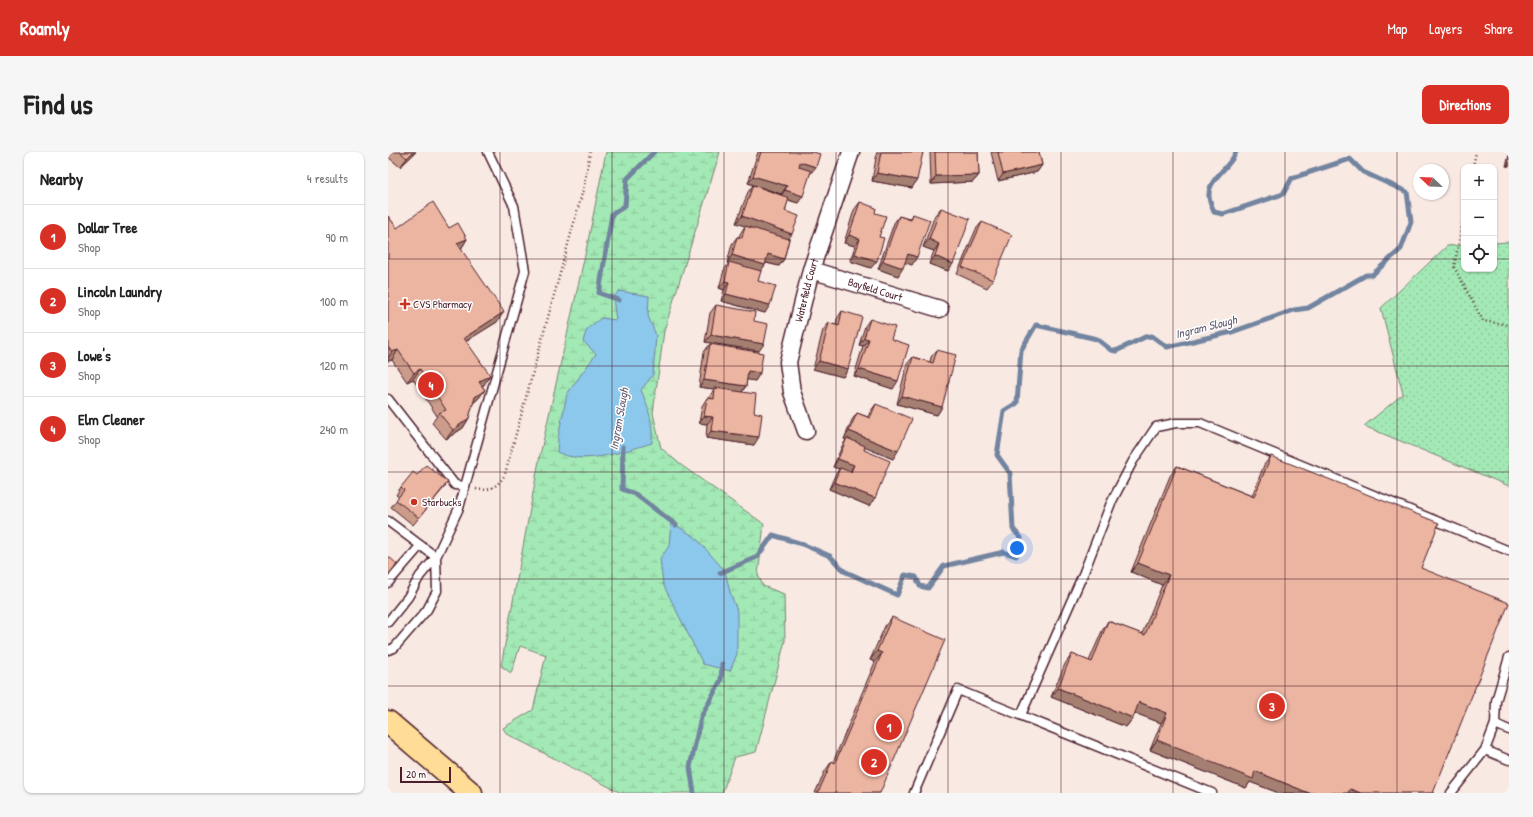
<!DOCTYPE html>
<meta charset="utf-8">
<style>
:root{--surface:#fff;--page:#f6f6f6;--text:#222;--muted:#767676;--line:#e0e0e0;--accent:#d93025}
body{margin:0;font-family:"Patrick Hand",sans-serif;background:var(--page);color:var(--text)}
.controls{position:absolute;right:12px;top:12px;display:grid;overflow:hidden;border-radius:8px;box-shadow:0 1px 3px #0004}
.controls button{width:36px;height:36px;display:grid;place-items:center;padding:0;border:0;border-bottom:1px solid var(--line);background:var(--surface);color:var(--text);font:20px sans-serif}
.compass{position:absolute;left:1025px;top:12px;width:36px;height:36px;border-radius:50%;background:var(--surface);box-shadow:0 1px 3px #0004;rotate:293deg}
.scale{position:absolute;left:12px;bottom:10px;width:51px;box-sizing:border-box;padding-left:4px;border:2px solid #4a1f2b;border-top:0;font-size:11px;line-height:14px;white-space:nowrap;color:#4a1f2b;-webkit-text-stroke:3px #fff;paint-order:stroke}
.you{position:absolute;left:629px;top:396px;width:14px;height:14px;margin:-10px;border:3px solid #fff;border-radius:50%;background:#1a73e8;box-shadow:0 0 0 6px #1a73e833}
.badge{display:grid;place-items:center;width:26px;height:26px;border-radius:50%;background:var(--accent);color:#fff;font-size:13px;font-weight:700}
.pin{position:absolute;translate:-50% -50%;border:2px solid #fff;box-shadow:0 1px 4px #0006}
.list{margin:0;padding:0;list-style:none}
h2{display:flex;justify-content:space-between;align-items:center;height:52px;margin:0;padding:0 16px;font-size:17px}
h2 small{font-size:13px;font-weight:400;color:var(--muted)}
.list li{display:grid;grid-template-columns:26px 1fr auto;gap:12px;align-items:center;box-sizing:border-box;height:64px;padding:0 16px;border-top:1px solid var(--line)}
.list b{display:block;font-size:15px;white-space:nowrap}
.list p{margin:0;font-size:13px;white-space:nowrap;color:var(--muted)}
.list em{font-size:13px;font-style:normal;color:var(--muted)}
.icon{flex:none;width:22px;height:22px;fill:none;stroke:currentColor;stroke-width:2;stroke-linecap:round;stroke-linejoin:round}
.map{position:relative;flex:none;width:1121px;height:641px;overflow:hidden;border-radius:8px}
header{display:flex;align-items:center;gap:24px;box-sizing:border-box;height:56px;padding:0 20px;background:var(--accent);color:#fff}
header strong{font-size:19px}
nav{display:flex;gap:22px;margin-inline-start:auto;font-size:14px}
.intro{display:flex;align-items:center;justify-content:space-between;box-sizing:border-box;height:96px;padding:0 24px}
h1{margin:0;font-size:28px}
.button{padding:10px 18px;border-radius:8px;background:var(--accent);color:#fff;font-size:14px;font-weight:700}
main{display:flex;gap:24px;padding:0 24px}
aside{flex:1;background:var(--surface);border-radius:8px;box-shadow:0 1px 3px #0004}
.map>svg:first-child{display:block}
</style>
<header>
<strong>Roamly</strong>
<nav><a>Map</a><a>Layers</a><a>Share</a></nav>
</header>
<div class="intro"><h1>Find us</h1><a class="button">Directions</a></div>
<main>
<aside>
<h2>Nearby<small>4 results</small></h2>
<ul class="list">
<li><span class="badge">1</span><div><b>Dollar Tree</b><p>Shop</p></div><em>90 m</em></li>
<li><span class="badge">2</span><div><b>Lincoln Laundry</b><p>Shop</p></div><em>100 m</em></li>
<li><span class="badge">3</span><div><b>Lowe's</b><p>Shop</p></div><em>120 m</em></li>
<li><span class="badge">4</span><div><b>Elm Cleaner</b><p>Shop</p></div><em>240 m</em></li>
</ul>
</aside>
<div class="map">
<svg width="1121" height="641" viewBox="0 0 1121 641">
<defs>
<pattern id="grass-dots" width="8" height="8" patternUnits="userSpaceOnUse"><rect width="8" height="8" fill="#a3e9b5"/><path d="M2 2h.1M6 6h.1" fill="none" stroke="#8ec79c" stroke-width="1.8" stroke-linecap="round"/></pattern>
<pattern id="wetland-marsh" width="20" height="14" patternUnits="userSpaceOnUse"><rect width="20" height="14" fill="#a3e9b5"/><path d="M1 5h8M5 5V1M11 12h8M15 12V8" fill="none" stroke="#8ec79c"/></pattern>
</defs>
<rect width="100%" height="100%" fill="#f9e9e3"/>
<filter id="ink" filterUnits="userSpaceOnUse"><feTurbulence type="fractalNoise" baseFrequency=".025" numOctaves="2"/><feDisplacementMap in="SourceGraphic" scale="8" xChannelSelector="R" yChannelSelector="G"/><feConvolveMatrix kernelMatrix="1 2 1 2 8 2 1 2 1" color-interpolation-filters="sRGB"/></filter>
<g filter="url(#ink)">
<path fill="url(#grass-dots)" stroke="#768470" d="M1121,90V334L976,274L1015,242L993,156L1059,94L1076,93V117H1106V91Z"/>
<path fill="url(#wetland-marsh)" stroke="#768470" d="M218,0H332L276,179L265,261L273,296L293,313L376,372L370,423L375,434L396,442L397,489L368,600L347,605L334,641H233L119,582L115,576L145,558L158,503L132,494L123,521L113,514L152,303L199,94Z"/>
<path fill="#8cc7ec" stroke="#72849f" d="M231,139L261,144L260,164L268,183L265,223L253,238C261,256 265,272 264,291C237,299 196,314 169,300L170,285L179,242L208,202L195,189L199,177L213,166L228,168L225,146Z
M283,370L307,385L337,419L342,440L349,459V502L342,519L315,512L275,432L272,407L281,394Z"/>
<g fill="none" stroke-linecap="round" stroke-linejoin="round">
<path stroke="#72849f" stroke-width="5" d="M231,148L211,141L224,62L237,54L239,27L266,0
M235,295L234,337L247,342L288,373
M332,421L369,405L385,383L414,392L442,404L456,419L509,443L517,423L528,425L532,434L540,436L556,414L616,400L628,404L632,397L633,386L625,377L622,321L609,303L616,259L629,251L633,198L648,173L709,187L723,198L728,199L757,185L764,184L779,195L844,180L906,158L920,156L978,123H984L1013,97L1023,70L1019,40L975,20L962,7L904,26L895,42L835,62L826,60C824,55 822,50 821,45C819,27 843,15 848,0
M306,641L302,615L313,565L333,528L334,512"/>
<defs>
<path id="lane" d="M0,247L67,333L77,334
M0,369L48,405
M0,431L32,394
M0,470L20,445L32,424L48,405L71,356L137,119L126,54L100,0
M0,498L6,496L39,458L49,439L48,405
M633,563L696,420L723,351L745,309L768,275L788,271H812L1121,399
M1107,572L1121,578
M1097,598L1121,608
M526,641L570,538L824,641
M1063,641L1097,598L1107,572L1108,549L1121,505"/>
<g id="street">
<path id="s1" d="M423,118L552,157"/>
<path id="s2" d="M418,279L404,240L400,210L423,118L463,0"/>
</g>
<path id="primary" d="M0,570L83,641"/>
</defs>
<use href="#lane" stroke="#4a1f2b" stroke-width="11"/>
<use href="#street" stroke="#4a1f2b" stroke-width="19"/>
<use href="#primary" stroke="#4a1f2b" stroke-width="25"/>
<path stroke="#4a1f2b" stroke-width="2.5" stroke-dasharray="1 3" stroke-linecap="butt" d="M1085,15L1088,0
M1076,64L1066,115L1095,169L1121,173
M88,337C101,340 111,334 117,322L196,34L202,0"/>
<use href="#lane" stroke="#fff" stroke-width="8"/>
<use href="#street" stroke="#fff" stroke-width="16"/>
<use href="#primary" stroke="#ffdd96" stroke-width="22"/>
</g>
<path fill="#cb9c8a" stroke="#4a1f2b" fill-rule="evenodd" d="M0,0H28L12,15L0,5Z
M370,0H427L422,22L410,51L400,48L397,59L401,87L396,107L391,114L378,111L372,120L370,129L377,161L333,149L336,138L331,136L336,118L341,111H339L344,92L349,85H351L352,82L357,74L360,75L348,71L360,40L365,33L360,31ZM365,33L393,42V43Z
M489,0H535L524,36L484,29Z
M542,0H590L591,23L585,30L543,32Z
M603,0H651L654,13L649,20L610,29Z
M1121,3V14H1118Z
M472,50L487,61L491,85L483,116L462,109L467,94L456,91L466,58Z
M553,56L560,119L541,112L546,99L535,95L547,63Z
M525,62L524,113L517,110L510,124L490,117L506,71L511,64L521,67Z
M0,64L9,76H61L79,87L73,97L109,170L78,189L96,233L94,234L97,238L90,247L85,251L81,266L75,276L58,287L44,271L49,264L25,227L19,230L4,208L0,209Z
M594,70L605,128L599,136L569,122L588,77Z
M328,153L371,199L317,190L322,161Z
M454,159L460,217L455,225L425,217L435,178L441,171L448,173L449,167Z
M482,167L503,187L505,237L466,224L475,194L471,193L477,174Z
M322,192L372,221L367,229L359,227L358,234L354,240L366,260V293L318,286L319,272L311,271L314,254L319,246L322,247V244L326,237L311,235L316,200Z
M549,198L554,255L549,263L509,252L519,212L525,205L542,210L543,205Z
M488,252L505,307L477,295L476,298L487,346L481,354L441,337L447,323L451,317L445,315L454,294L458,288L456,287L464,268L469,261L480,265L482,260Z
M883,304L1033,416L1045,641H891L862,630L858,636L762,598L773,571L747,561L745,566L738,575L663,545L677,512L684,502L701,509L714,479L720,469L754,482L774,433L743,420L782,324L789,314L864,344L876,313Z
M29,323L60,330L55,337L25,373L3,355L11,345L8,343L13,335Z
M504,465L492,641H427L437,619L444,609L445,610L487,510L482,508L497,474Z"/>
<path fill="#a57f71" stroke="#4a1f2b" d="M25,0H28L12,15L19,6Z
M412,10L428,15L422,22L407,18Z
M1121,10V14H1118Z
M654,13L649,20L610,29L615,22Z
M489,21L529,28L524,36L484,29Z
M591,23L585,30L543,32L548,24Z
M365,24L399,34L393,42L360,31Z
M397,38L415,44L410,51L392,45Z
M354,64L404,82L399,89L348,71Z
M461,83L472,87L467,94L456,91Z
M79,87L73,97L69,91Z
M541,87L551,92L546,99L535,95Z
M380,102L396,107L391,114L375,110Z
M467,102L489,109L483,116L462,109Z
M520,102L529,105L524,113L515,110Z
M344,103L377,113L372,120L339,111Z
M547,104L565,112L560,119L541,112Z
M495,109L515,116L510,124L490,117Z
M337,129L341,130L336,138L331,136Z
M338,142L382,153L377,161L333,149Z
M116,160L109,170L69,195L76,186Z
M323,183L376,192L371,199L317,190Z
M476,186L481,187L475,194L471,193Z
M10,198L4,208L0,209V206L4,200Z
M431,209L460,217L455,225L425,217Z
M32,217L25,227L19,230L26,221Z
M471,217L510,229L505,237L466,224Z
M360,219L372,221L367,229L355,227Z
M102,223L96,233L84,240L91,230Z
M316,228L358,234L353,241L327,236L326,237L311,235Z
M97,238L90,247L80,255L87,245Z
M514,244L554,255L549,263L509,252Z
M316,264L325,265L319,272L311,271Z
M81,266L75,276L58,287L65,278Z
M323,279L371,285L366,293L318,286Z
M461,279L510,299L505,307L456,287Z
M450,307L466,313L461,321L452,316L451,317L445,315Z
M446,330L487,346L481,354L441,337Z
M750,411L781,423L774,433L743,420Z
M489,499L494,501L487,510L482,508Z
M670,536L745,566L738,575L663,545Z
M751,550L779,561L773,571L744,560Z
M769,588L867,619L921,641H891L862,630L858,636L762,598Z
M962,637L973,641H959Z"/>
<path fill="#ecb5a1" stroke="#4a1f2b" d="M12,0H25L19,6Z
M373,0H425L432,2L428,15L412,10L411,15L423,19L415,44L397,38L399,34L365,24Z
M493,0H535L529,28L489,21Z
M547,0H590L591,23L548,24Z
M610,0H651L654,13L615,22Z
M365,33L401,46L397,59L411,64L404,82L354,64Z
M45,50L61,76L70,71L79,87L69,91L116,160L76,186L102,223L91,230L97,238L87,245L81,266L65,278L51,261L58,258L32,217L26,221L10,198L4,200L0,195V64L9,76Z
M472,50L488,56L487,61L498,64L491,85L496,86L489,109L467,102L472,87L461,83Z
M553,56L582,67L565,112L547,104L551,92L541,87Z
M525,62L542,68L529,105L520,102L515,116L495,109L511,64L523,68Z
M594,70L624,83L605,128L574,115Z
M357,74L401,87L396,107L380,102L377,113L344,103L349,85L354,86Z
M341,110L373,119L370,129L388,134L382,153L338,142L341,130L337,129Z
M328,153L367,160L366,169L380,172L376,192L323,183Z
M454,159L474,165L460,217L431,209L441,171L451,174Z
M482,167L507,175L503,187L521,193L510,229L471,217L481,187L476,186Z
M322,192L375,201L372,221L360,219L358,234L316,228Z
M549,198L568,203L554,255L514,244L525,205L545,211Z
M327,236L368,242L366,260L374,262L371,285L323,279L325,265L316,264L319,246L326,247Z
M488,252L524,267L510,299L461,279L469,261L482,266Z
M459,286L477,294L476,298L502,309L487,346L446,330L452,316L463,320L466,313L450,307Z
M883,304L1051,371L1033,416L1121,451L1045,641H973L962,637L960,641H921L867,619L865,627L769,588L779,561L751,550L745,566L670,536L684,502L704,510L720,469L757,483L781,423L750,411L789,314L866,345Z
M38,313L60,330L31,366L8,348L16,338L13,335L25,320L29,323Z
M0,404L9,412L0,423Z
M504,465L557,488L492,641H430L444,609L447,611L494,501L489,499Z"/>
</g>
<path fill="none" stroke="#4a1f2b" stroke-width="1" stroke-opacity="0.55" d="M112,0V641M224,0V641M336,0V641M448,0V641M560,0V641M673,0V641M785,0V641M897,0V641M1009,0V641M0,107H1076M1106,107H1121M0,214H1121M0,320H1121M0,427H1121M0,534H1121"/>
<g fill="#c8321e" stroke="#fff" stroke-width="1.5">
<path d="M15 146h4v4h4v4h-4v4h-4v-4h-4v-4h4z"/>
<circle cx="26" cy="350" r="4"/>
</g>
<g text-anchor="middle" stroke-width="3" stroke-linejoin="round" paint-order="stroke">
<g font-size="11" fill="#4a1f2b" stroke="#fff">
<text dy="4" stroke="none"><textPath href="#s2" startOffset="146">Waterfield Court</textPath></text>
<text dy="4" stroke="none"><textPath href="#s1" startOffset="67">Bayfield Court</textPath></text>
</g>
<g font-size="11" fill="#4a1f2b" stroke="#fff" text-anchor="start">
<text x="25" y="156">CVS Pharmacy</text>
<text x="34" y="354">Starbucks</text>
</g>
<g font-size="12" font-style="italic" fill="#615a6f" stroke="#fff">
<text transform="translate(818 175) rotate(-14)" y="4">Ingram Slough</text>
<text transform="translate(231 267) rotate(-80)" y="4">Ingram Slough</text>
</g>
</g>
</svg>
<div class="controls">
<button>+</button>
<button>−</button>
<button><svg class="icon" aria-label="locate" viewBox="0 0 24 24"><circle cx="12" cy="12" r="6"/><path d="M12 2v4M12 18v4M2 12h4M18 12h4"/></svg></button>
</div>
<svg class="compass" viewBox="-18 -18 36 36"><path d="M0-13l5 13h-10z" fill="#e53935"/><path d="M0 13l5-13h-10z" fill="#767676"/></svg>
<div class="scale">20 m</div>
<div class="you"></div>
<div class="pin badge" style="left:501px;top:575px">1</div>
<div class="pin badge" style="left:486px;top:610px">2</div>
<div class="pin badge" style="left:884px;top:554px">3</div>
<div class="pin badge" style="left:43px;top:233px">4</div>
</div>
</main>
